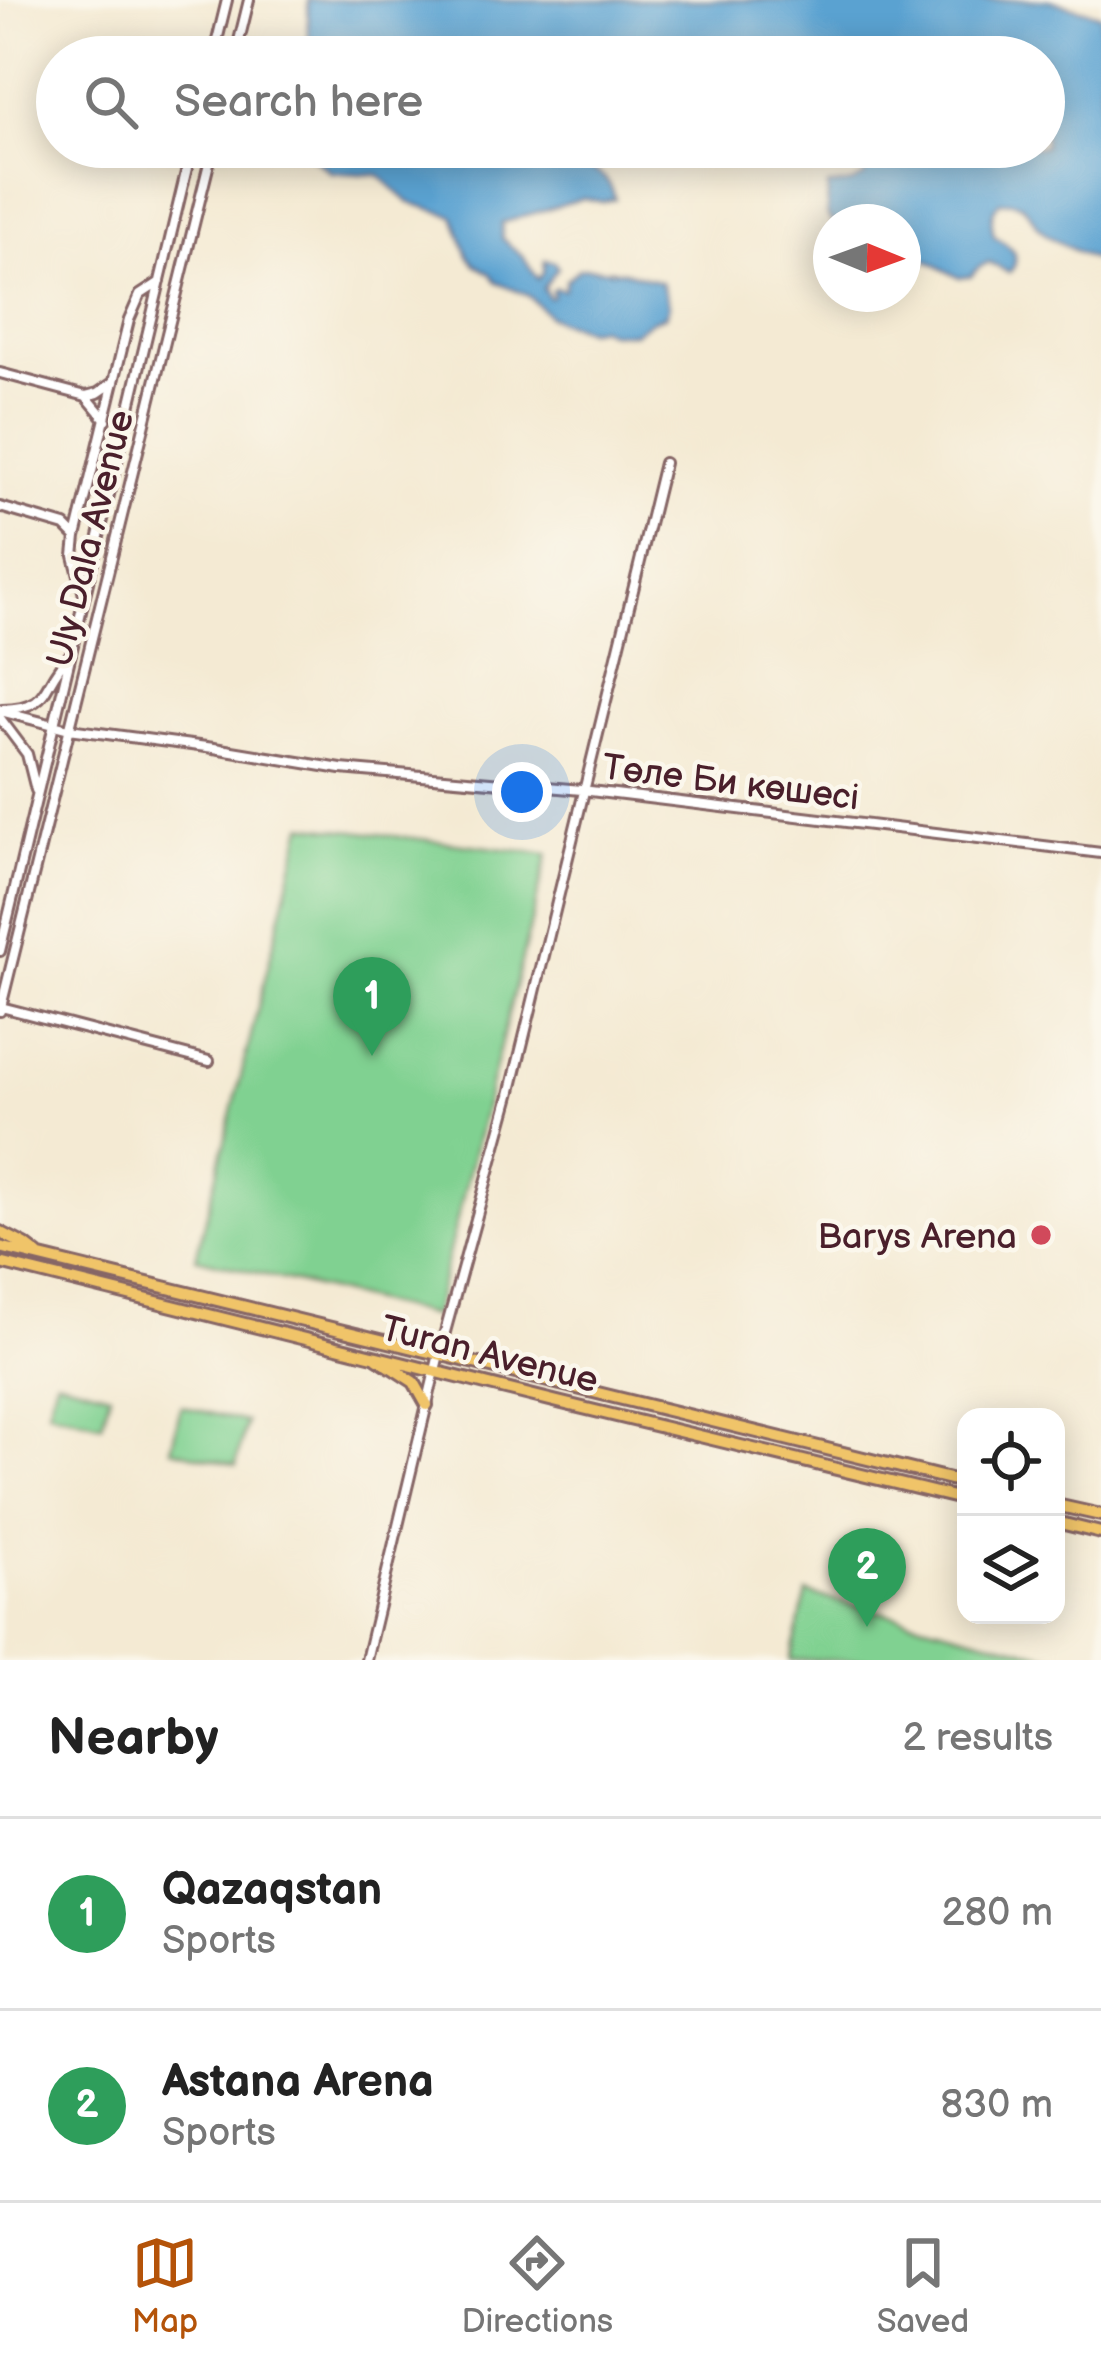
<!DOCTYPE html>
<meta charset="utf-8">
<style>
:root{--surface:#fff;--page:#f2f2f2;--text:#222;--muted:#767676;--line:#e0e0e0;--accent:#b45309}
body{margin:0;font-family:"Balsamiq Sans",sans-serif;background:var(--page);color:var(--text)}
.controls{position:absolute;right:36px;bottom:36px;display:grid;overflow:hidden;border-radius:24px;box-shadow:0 6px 30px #0003}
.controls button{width:108px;height:108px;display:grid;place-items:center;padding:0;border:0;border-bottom:3px solid var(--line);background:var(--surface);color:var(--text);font:60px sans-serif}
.compass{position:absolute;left:813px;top:204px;width:108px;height:108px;border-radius:50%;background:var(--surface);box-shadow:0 6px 30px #0003;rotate:91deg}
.you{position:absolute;left:522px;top:792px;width:42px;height:42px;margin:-30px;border:9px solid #fff;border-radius:50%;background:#1a73e8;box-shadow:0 0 0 18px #1a73e833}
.badge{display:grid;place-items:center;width:78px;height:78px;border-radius:50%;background:var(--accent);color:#fff;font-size:39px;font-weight:700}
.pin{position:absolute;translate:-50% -99px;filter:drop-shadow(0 3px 6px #0008)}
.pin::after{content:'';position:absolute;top:63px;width:42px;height:36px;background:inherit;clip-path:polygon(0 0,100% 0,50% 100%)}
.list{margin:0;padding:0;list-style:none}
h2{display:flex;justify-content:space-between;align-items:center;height:156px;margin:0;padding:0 48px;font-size:51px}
h2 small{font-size:39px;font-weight:400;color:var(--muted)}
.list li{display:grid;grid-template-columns:78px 1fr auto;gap:36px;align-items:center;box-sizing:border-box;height:192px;padding:0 48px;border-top:3px solid var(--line)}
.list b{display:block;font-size:45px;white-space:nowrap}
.list p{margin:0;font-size:39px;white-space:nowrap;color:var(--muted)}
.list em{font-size:39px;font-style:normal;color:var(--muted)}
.icon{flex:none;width:66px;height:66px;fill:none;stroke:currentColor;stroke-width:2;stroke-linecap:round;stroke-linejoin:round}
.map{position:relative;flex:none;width:1101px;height:1660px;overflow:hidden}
.search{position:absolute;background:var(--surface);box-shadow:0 6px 30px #0003;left:36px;right:36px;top:36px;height:132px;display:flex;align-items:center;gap:30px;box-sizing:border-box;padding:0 42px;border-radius:66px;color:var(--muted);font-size:45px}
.sheet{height:540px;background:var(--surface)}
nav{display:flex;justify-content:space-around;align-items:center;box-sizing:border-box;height:168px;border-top:3px solid var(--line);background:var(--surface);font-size:33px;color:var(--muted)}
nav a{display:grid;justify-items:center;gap:6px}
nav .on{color:var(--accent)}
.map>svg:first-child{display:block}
</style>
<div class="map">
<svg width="1101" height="1660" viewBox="0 0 1101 1660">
<rect width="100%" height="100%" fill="#fbf7ec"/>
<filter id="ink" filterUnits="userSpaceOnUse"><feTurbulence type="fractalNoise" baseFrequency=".00833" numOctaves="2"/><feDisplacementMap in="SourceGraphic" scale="24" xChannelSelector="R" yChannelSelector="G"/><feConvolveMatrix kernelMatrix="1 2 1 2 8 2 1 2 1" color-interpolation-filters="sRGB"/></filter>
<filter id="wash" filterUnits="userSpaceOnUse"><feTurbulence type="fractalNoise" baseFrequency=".004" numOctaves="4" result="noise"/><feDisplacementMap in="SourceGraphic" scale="48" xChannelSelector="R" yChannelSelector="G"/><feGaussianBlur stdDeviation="2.7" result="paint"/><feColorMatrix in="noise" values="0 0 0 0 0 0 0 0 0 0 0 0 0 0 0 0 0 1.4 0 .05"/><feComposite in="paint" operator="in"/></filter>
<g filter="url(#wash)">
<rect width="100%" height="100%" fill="#f4ead3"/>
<path fill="#80d191" stroke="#65785e" stroke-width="3" d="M303,825L548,854L433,1316L196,1258Z
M56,1379L110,1393L102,1424L48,1410Z
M181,1406L246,1422L236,1465L171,1449Z
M807,1593L1066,1660H790Z"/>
<path fill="#5aa2d1" stroke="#52607e" stroke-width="3" d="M308,0H1048L1096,13L1101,15V264C1083,254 1063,246 1047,235C1027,220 1032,198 1000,202C989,213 991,222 994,236C1010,245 1024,257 1009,273L989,262L978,268L971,276L959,278L903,247V222H831L827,214L828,186L852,183L864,177L866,168L863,158L834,147H1044V57H300L309,41Z
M299,147H545C569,168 607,161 615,199L602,202L583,198L502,223V238L523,257L538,279L543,273L545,260L554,262L558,268L543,288L549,298L553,296L552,291L555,288L564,290L566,280L579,269L587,268L624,271L661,282L669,306L665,316L652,320L634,333L609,332L599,327L587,330L559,321L549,316L529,296L496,282L491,274L475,264L468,256L454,216L408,202L379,175L331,172Z"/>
</g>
<g filter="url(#ink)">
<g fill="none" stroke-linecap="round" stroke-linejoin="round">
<defs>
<path id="minor" d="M213,57L227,0
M235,57L249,0
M0,373L86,396
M106,420L86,396L98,393L114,382
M0,507L65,526L76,537L74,556L84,595
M76,537L129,320L140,295L160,282
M2,709C53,708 40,685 69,656
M0,711L69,729L214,748L341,769L582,790L1101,853
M0,718L27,754L36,790
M0,951L192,147
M1,1007L209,1061
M0,1011L213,147
M366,1660L439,1354L510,1095L664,463"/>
<path id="major" d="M0,1232L25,1245L38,1255
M0,1247L966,1483
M0,1263L562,1403L966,1500
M377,1358L414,1382L427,1405
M1056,1505L1101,1515
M1056,1522L1101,1533"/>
</defs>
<use href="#minor" stroke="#866666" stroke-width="14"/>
<use href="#major" stroke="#866666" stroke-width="16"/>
<use href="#minor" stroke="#fff" stroke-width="8"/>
<use href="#major" stroke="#f0c469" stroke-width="10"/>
</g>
</g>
<circle fill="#d1495b" stroke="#fbf7ec" stroke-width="4.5" cx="1041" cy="1235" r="12"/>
<g text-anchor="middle" stroke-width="9" stroke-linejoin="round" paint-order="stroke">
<g font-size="36" fill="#4a1f2b" stroke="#fbf7ec">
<text transform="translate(89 538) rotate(-76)" y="13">Uly Dala Avenue</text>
<text transform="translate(731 781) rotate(7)" y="13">Төле Би көшесі</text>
<text transform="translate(490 1353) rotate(14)" y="13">Turan Avenue</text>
</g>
<g font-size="36" fill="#4a1f2b" stroke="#fbf7ec" text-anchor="end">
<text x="1017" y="1248">Barys Arena</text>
</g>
</g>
</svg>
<div class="controls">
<button><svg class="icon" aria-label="locate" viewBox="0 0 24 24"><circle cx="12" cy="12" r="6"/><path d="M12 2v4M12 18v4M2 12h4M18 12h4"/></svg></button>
<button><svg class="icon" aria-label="layers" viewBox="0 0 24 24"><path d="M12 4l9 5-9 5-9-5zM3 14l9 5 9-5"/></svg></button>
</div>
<svg class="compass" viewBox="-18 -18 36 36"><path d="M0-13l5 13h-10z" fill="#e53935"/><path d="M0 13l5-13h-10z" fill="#767676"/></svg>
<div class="you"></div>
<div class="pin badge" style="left:372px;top:1056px;background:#2e9e5b">1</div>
<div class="pin badge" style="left:867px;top:1627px;background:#2e9e5b">2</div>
<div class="search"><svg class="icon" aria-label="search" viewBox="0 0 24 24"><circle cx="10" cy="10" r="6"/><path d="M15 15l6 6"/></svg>Search here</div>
</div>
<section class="sheet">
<h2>Nearby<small>2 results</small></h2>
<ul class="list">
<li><span class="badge" style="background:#2e9e5b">1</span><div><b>Qazaqstan</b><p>Sports</p></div><em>280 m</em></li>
<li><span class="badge" style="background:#2e9e5b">2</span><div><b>Astana Arena</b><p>Sports</p></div><em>830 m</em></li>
</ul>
</section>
<nav>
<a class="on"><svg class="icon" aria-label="map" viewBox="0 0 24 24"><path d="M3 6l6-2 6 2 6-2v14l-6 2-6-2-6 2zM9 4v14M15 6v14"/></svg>Map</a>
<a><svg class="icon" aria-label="directions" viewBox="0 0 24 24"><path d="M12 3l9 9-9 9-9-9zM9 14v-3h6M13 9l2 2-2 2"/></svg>Directions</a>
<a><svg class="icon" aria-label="saved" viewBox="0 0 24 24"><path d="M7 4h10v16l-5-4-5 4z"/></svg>Saved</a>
</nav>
